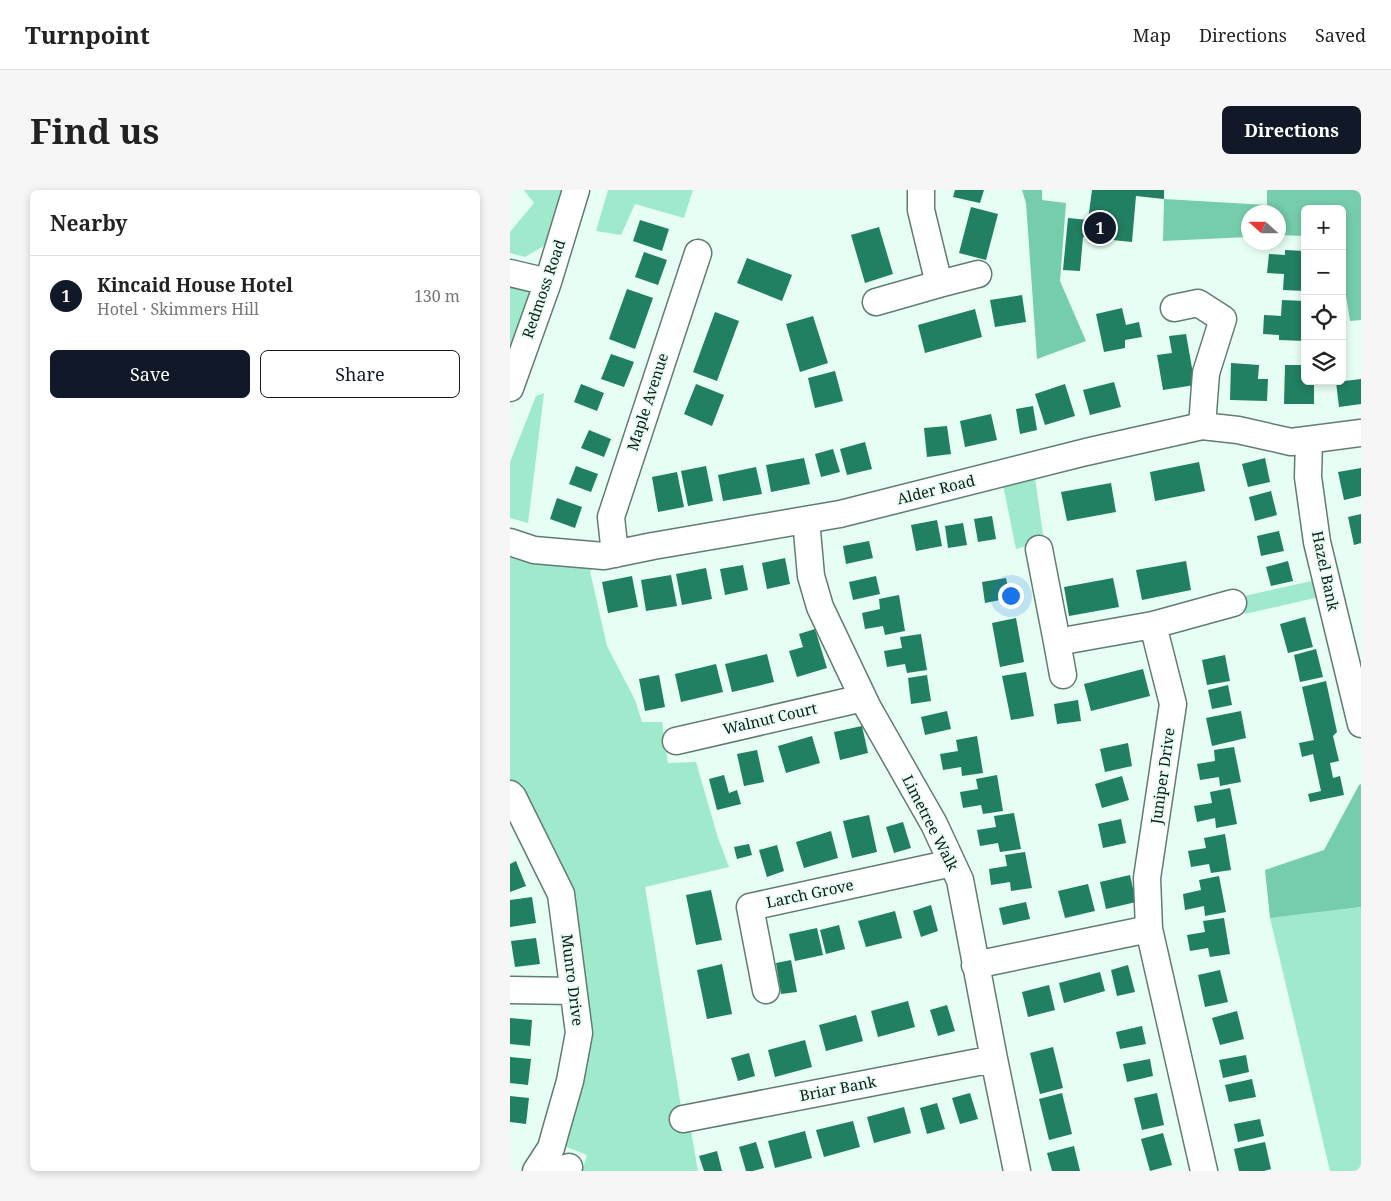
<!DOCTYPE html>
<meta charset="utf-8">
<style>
:root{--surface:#fff;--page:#f6f6f6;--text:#222;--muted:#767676;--line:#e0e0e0;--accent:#111827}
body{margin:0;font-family:"Noto Serif",serif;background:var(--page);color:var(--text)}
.controls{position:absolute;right:15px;top:15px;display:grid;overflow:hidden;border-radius:8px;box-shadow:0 2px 8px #0003}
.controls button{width:45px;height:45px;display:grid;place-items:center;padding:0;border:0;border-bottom:1px solid var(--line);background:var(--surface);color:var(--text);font:25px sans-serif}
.compass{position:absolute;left:731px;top:15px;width:45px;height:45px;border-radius:50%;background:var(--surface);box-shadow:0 2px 8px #0003;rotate:291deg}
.you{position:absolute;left:500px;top:405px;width:18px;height:18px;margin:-12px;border:4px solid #fff;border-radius:50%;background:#1a73e8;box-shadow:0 0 0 8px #1a73e833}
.badge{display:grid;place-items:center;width:32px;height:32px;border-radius:50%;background:var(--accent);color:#fff;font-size:16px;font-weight:700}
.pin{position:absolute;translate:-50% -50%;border:2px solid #fff;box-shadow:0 1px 5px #0006}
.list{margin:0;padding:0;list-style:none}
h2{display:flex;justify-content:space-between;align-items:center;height:65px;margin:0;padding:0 20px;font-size:21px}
h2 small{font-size:16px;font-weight:400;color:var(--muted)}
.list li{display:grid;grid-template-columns:32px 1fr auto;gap:15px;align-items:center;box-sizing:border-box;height:80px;padding:0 20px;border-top:1px solid var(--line)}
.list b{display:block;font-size:19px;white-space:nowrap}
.list p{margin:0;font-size:16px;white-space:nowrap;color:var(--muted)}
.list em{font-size:16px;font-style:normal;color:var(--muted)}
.actions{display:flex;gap:10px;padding:15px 20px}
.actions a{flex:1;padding:11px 0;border:1px solid var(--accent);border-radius:8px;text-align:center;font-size:18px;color:var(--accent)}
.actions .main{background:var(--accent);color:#fff}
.icon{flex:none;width:28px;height:28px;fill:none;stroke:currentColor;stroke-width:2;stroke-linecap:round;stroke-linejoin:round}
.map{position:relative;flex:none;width:851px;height:981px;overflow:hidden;border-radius:8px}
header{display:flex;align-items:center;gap:30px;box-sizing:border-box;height:70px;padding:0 25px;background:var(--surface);border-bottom:1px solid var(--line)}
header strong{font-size:24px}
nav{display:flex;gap:28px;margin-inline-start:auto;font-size:18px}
.intro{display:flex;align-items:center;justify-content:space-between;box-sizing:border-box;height:120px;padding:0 30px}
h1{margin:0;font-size:35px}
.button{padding:12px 22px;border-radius:8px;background:var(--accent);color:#fff;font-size:18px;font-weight:700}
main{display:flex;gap:30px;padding:0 30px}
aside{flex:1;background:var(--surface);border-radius:8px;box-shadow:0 2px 8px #0003}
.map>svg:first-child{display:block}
</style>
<header>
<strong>Turnpoint</strong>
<nav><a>Map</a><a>Directions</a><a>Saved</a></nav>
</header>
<div class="intro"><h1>Find us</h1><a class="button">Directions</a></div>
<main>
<aside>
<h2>Nearby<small></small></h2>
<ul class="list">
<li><span class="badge">1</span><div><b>Kincaid House Hotel</b><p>Hotel · Skimmers Hill</p></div><em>130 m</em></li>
</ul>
<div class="actions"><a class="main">Save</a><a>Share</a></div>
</aside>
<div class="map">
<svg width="851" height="981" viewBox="0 0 851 981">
<rect width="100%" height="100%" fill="#e6fef3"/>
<path fill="#9feacc" d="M14,0H54L37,54L15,67L0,63V42L24,13Z
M98,0H183L174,28L125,14L111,45L86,41Z
M0,92L16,94L22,112L0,169Z
M34,203L18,333L0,328V272L26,206Z
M525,288L534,351L506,359L493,295Z
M0,352L94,366L80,381L97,456L125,510L132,532H152L158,573L186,572L208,648L219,677L135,697L173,929L181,941L188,981H72L77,965L54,956L71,886L51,704L0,604Z
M806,390L809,407L735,424L730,407Z
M851,717V981H820L760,728Z"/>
<path fill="#76cdac" d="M512,0H532V10L556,13L550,91L576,151L527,169L516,13Z
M757,0H851V130L840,131L832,80V19H795V46L769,45L768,22H738V47L653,51L654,9L757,15Z
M851,594V717L760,728L755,680L814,660L849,595Z"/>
<path fill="#217f62" d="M445,0H474L470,13L443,7Z
M582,0H654V9L626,6L622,52L573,47L570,81L553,80L558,28L578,30Z
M461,17L488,24L476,70L449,63Z
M130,30L159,39L152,61L123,51Z
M369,37L383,84L355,93L341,45Z
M775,60L795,61V101L773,100L774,84L757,83L759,64L775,65Z
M134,62L157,70L148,95L125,87Z
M237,68L282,85L272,111L227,93Z
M117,99L143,108L125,159L99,149Z
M512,105L516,132L485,137L480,110Z
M772,110L795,111V151L769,150V145L753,144L754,125L771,126Z
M612,118L616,135L629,132L632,147L615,150V158L594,162L586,124Z
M465,119L472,147L415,163L408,135Z
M205,122L229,131L207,191L183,182Z
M303,126L318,173L290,182L276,134Z
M676,144L685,195L653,200L647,165L662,163L659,146Z
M101,164L124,172L114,197L91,189Z
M721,173L749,175L748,189H758L757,211L720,210Z
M775,175H795V191H804V214H774Z
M325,181L333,211L305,218L298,188Z
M851,189V214L829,217L826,192Z
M604,192L611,217L580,225L573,200Z
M71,194L94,203L87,221L64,212Z
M186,194L214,205L202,236L174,224Z
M555,194L565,226L535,235L525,204Z
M523,216L527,240L510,244L506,219Z
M481,224L487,250L455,257L450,231Z
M437,236L441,264L417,267L414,238Z
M79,240L101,249L94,267L71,258Z
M355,252L362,279L337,285L330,259Z
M323,259L330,282L311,287L305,264Z
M294,268L300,294L261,302L256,275Z
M755,268L760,292L738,297L732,274Z
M689,272L695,301L645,311L640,282Z
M66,276L88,284L81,302L59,294Z
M196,276L203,311L178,316L171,281Z
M246,277L252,304L213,311L208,285Z
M851,278V306L834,310L828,282Z
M167,282L174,317L148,322L142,287Z
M601,293L606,322L557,331L551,302Z
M761,301L767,325L745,331L739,307Z
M47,308L72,317L65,338L40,329Z
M851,324V353L844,355L838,327Z
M482,326L486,349L468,352L464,329Z
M427,330L432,356L406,361L401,335Z
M453,333L457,355L438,358L435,336Z
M769,341L774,361L751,366L747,346Z
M359,351L363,368L336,374L333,356Z
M275,368L280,394L257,399L252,373Z
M676,371L681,400L632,410L626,380Z
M778,371L783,391L761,396L756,377Z
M233,375L238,400L215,405L210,379Z
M196,378L202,409L172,415L166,384Z
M161,385L167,416L136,421L131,390Z
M122,386L128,417L98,423L92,392Z
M366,386L370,404L343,410L339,392Z
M496,388L500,408L475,413L472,392Z
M603,388L609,417L559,426L554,397Z
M389,405L395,441L375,445L373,436L355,439L352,423L370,419L369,409Z
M795,427L803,457L778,463L770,434Z
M506,428L514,472L490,477L482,433Z
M305,439L317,478L287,487L279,461L293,457L289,444Z
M411,444L417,480L397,483L395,474L377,477L374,461L392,458L390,447Z
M806,459L813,487L790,492L784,465Z
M257,464L264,492L222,502L215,474Z
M715,465L720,491L697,495L692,470Z
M206,474L213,502L171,512L165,484Z
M633,479L640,506L581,521L574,494Z
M516,482L524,526L501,530L492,486Z
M149,485L155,517L135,521L129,489Z
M417,485L421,511L401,514L398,488Z
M816,491L827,542L823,546L829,571L820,573L823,588L830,586L834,605L800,612L798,604L811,601L803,564L792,567L789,553L804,550L792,497Z
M718,495L722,515L702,519L698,500Z
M568,510L571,531L547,534L544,514Z
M437,521L441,539L415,545L411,527Z
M731,521L736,548L702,556L696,528Z
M352,536L358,563L330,570L324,542Z
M302,546L310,573L276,583L268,556Z
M467,546L473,583L452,586L451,577L433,580L430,564L448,561L446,550Z
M618,553L622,576L595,582L590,559Z
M724,557L731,592L710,596L709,587L690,590L687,574L705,571L704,560Z
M247,560L254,592L234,596L227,564Z
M214,585L219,603L227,600L231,614L207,620L199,589Z
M487,585L493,621L473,624L471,615L453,618L450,602L468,599L466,589Z
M612,586L619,610L592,618L585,594Z
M720,598L727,634L706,638L705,628L687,632L684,616L702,613L700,602Z
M504,623L511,659L490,662L488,653L470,656L467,640L486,637L484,626Z
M359,625L367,662L342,668L333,631Z
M611,629L616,653L593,658L588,634Z
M393,632L401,658L384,663L376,637Z
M321,641L328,668L294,678L286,652Z
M715,644L721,680L701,683L699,674L681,677L678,661L696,658L694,648Z
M239,654L242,665L227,669L224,657Z
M267,655L274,681L257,687L249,660Z
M515,662L522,698L501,701L500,692L481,695L479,679L497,676L495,665Z
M6,671L16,696L0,702V674Z
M620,685L626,712L596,719L590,692Z
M709,686L716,722L695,726L694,716L675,720L673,704L691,700L689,690Z
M578,694L585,721L555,728L548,701Z
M201,700L212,750L186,755L176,705Z
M22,707L26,733L0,737V710Z
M516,712L520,729L493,735L489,718Z
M421,715L428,741L411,747L403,721Z
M385,721L392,748L356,757L348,731Z
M714,728L720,764L700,767L698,758L680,761L677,745L695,742L693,731Z
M329,735L335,759L316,764L310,740Z
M307,738L313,765L285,771L279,744Z
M26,748L30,774L5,777L1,751Z
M281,770L287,802L271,804L266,773Z
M212,774L222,824L197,829L187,780Z
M618,775L625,802L607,806L601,780Z
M710,780L718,812L695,817L688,785Z
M590,782L595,801L554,813L549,793Z
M539,795L545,820L518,827L512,802Z
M398,811L405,837L368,847L361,821Z
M437,815L445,841L428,846L420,820Z
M727,821L734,849L710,855L702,828Z
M346,825L353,851L316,861L309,835Z
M0,828L22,830L20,856L0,854Z
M632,836L636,854L610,859L606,842Z
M295,850L302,877L265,887L258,860Z
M543,857L553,898L530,904L520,863Z
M239,863L245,886L228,891L221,868Z
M736,865L739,882L713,888L709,870Z
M0,867L21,869L18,895L0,893Z
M640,869L643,886L617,892L613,874Z
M742,889L746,907L719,912L715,895Z
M460,903L468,929L450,934L442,908Z
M552,903L562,944L539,950L529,909Z
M647,903L654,935L632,940L624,908Z
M0,906L19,908L16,934L0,932Z
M427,913L435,939L417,944L410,918Z
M394,917L401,943L364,953L357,927Z
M750,929L754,946L728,952L724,934Z
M343,931L350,957L314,967L306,940Z
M295,941L302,968L265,978L258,951Z
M653,943L662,975L640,981L631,949Z
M246,952L254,978L243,981H236L229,957Z
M755,952L761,979L754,981H729L724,959Z
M564,956L570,981H542L537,963Z
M207,961L212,981H194L189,966Z"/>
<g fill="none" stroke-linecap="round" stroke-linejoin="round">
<defs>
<path id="minor" d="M411,0V20L429,94L468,84
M0,83L38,92
M366,112L429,94
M664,118L688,113L713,129L696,183L692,236
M0,198L38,92L66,0
M799,250L798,287L807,352L851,534
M296,330L301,386L310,417L358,518L424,634L450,690L484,869L507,981
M0,352L24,360L94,366L143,356L330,324L576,262L692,236L728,240L781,252L851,243
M529,359L547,452L643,435L723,413
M105,364L101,327L188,63
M643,435L663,514L637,688L639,739L694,981
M547,452L553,485
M166,551L353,508
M0,604L3,607L51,704L69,843L60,891L46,940L41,958L26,981
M465,775L639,739
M0,800L63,801
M256,800L240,717L442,673
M173,929L484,869
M44,981L59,977"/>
</defs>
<use href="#minor" stroke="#617c71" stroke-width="29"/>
<use href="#minor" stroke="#fff" stroke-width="26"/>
</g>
<g text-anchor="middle" stroke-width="4" stroke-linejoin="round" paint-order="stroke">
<g font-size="15" fill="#111b17" stroke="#e6fef3">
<text transform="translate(34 99) rotate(-71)" y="5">Redmoss Road</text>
<text transform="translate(138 212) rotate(-72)" y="5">Maple Avenue</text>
<text transform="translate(426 300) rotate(-14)" y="5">Alder Road</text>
<text transform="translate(815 381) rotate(78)" y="5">Hazel Bank</text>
<text transform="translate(260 529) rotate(-13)" y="5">Walnut Court</text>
<text transform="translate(653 586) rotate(-82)" y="5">Juniper Drive</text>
<text transform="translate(420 633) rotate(63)" y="5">Limetree Walk</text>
<text transform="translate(300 704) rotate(-12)" y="5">Larch Grove</text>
<text transform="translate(62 790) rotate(83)" y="5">Munro Drive</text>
<text transform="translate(328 899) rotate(-11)" y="5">Briar Bank</text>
</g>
</g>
</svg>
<div class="controls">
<button>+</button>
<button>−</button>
<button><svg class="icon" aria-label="locate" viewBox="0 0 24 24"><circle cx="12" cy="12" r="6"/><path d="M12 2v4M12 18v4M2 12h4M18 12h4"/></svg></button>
<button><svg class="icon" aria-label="layers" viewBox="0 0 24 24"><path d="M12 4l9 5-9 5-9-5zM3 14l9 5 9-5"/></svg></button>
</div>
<svg class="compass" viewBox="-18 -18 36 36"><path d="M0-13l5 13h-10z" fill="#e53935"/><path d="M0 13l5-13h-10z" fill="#767676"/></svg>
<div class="you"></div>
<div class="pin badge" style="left:590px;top:38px">1</div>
</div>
</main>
